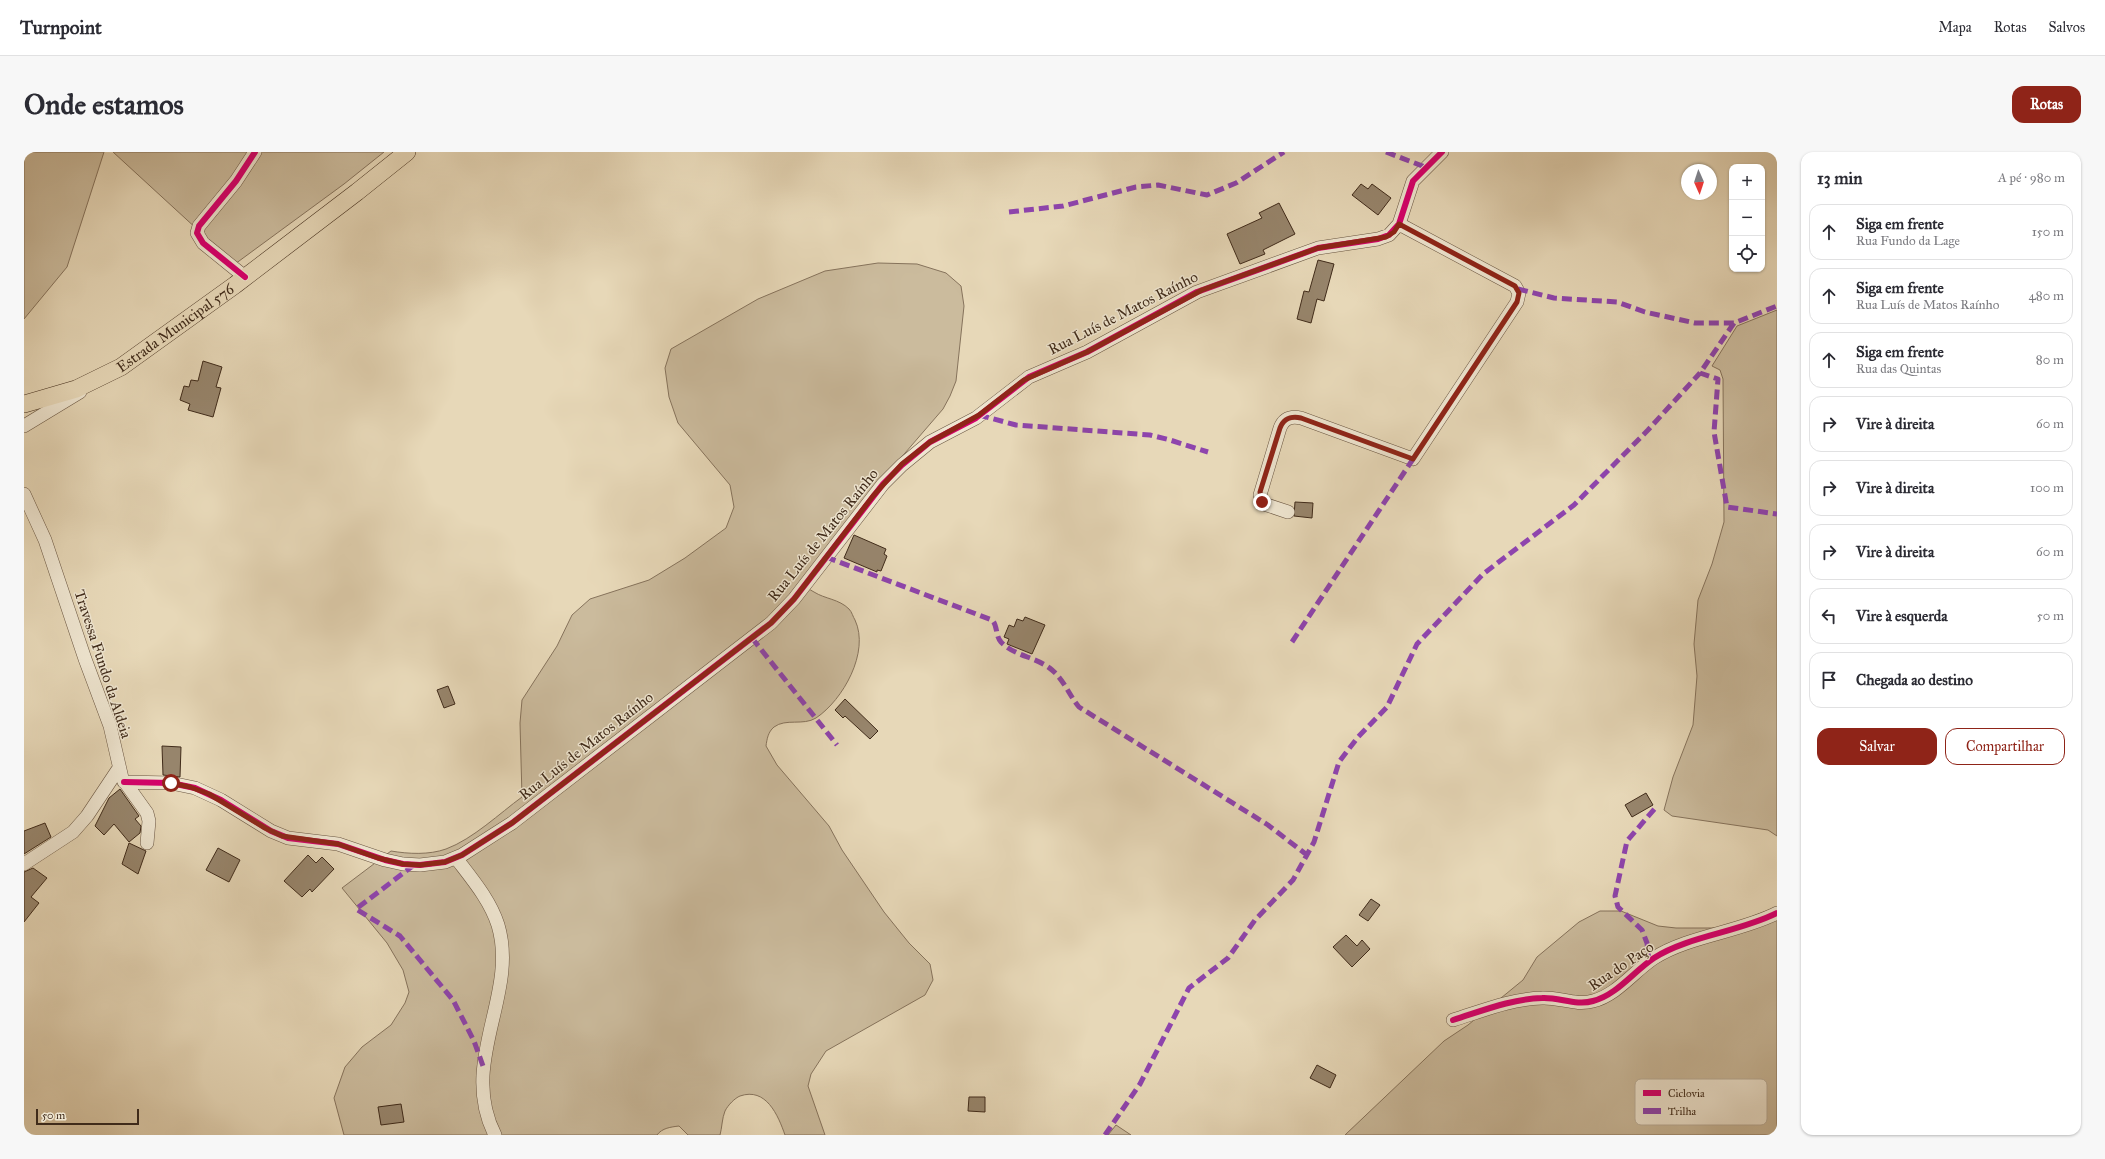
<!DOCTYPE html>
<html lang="pt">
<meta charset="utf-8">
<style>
:root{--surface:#fff;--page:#f7f7f7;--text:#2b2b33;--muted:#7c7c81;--line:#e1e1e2;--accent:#8f2418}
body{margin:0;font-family:"IM FELL Great Primer",serif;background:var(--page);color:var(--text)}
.controls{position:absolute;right:12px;top:12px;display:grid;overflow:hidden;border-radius:8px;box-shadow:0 1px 3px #0004}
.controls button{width:36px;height:36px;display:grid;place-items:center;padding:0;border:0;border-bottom:1px solid var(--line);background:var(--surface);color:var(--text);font:20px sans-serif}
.compass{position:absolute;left:1657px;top:12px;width:36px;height:36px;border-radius:50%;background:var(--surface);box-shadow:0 1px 3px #0004;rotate:177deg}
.scale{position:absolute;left:12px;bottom:10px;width:103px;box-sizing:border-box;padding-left:4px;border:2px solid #402b1a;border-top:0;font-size:11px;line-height:14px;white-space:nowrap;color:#402b1a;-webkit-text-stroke:3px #efe6d1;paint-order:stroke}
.stop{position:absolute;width:12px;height:12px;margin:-9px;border:3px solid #8f2418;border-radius:50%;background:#fff}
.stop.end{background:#8f2418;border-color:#fff;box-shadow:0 1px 4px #0008}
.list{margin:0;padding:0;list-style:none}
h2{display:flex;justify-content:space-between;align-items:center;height:52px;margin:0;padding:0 16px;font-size:17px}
h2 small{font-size:13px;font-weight:400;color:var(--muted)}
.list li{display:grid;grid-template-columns:26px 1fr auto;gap:12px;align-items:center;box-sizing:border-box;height:56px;margin:0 8px 8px;padding:0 8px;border:1px solid var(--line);border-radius:12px}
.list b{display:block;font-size:15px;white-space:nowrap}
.list p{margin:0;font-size:13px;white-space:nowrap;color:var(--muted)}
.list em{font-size:13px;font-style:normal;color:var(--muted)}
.actions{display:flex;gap:8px;padding:12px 16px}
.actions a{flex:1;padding:9px 0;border:1px solid var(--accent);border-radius:12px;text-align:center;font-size:14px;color:var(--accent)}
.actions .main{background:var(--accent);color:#fff}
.icon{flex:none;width:22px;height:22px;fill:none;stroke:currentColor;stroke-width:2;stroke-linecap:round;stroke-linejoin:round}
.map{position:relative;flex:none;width:1753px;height:983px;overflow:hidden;border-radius:12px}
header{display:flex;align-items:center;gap:24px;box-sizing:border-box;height:56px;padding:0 20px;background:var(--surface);border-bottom:1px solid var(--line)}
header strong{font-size:19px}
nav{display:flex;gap:22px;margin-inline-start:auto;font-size:14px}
.intro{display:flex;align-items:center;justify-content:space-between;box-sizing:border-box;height:96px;padding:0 24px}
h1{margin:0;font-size:28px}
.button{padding:10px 18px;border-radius:12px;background:var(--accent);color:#fff;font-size:14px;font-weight:700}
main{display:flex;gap:24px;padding:0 24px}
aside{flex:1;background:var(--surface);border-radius:12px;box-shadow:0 1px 3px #0004}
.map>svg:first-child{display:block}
</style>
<header>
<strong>Turnpoint</strong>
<nav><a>Mapa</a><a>Rotas</a><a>Salvos</a></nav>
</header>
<div class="intro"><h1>Onde estamos</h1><a class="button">Rotas</a></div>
<main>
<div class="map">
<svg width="1753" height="983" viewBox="0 0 1753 983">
<rect width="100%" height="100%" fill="#e7d8b8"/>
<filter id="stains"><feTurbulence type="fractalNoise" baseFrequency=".005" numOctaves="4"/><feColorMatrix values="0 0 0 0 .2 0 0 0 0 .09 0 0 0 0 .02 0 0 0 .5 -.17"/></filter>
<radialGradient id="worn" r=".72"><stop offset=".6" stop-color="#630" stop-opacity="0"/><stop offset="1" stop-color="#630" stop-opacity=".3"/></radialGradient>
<path fill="#cbbb9d" stroke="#86735c" d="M0,0H80L43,115L0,167Z
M89,0H360L320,32L211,112Z
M854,111L893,112L922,121L937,134L940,154L932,229L926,244L919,257L831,359L778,430C782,433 785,438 790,440C801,447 815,447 825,457C828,460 829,465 831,468C846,500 819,548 792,566C779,574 762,566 750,575C744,580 743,587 742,594L753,613L805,674L818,698L860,760L885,791L906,812L909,828L901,843L802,899L787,922L784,934L801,983H761C754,963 742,935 716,944C711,946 704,953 701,959C698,966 698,976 696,983H664L655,974C647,975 638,976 633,983H320L310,946L321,915L338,895L367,873L381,851L385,840L379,818L363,791L318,736L367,699C385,702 405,703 422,697C449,687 476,661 498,645L496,571L498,548L533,494L548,463L566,447L625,428L661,406L702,376L710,355L706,333L654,271L645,245L641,216L647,197L734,147L801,119Z
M1753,158V684L1744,678L1648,664L1640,658L1649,625L1669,573L1673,524L1670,492L1674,448L1688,412L1700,370L1699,227L1696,218L1688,214L1713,174Z
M1753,755V983H1321L1420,889L1444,873L1499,828L1513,805L1555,770L1576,759H1597L1634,774L1652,776H1699Z
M1092,973L1107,983H1084Z"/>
<path fill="#97856c" stroke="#402b1a" d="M1337,32L1344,37L1348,32L1367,46L1354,63L1328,43Z
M1255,51L1271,82L1239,98L1241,102L1216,112L1203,82L1238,66L1235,61Z
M1294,108L1310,112L1300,149L1293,147L1287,171L1273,167L1280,139L1285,140Z
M179,209L198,215L192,235L197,236L189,265L164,258L166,252L156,248L160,234L165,235L167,228L174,229Z
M1271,350L1289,351L1288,366L1270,364Z
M830,383L862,397L860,402L863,404L857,419L853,418V420L820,406Z
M1001,465L1021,473L1008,502L983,492L985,487L980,485L985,473L990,475L993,467L999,469Z
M424,534L431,552L420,556L413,538Z
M821,547L854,579L846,587L821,564L819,566L811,558Z
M138,594L157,595L156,625L139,623Z
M96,637L115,664L111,667L117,674L116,681L105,690L90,672L80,683L71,674L85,646Z
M1622,641L1629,653L1608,665L1601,653Z
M21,671L27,685L0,702V679Z
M105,691L122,699L114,722L98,712Z
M194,696L216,708L205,730L182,718Z
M284,703L292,711L298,705L310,717L288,740L286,737L278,745L260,729Z
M9,716L23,726L7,745L15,751L0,770V720Z
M1347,747L1356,753L1344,769L1335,763Z
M1322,783L1333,794L1338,788L1346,797L1328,815L1309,795Z
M1293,913L1312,923L1306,936L1286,926Z
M945,945H961V960L944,959Z
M377,952L380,970L357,973L354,955Z"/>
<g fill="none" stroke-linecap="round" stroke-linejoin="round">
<defs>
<path id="minor" d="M221,125L179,91L173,81L175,74L212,29L231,0
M0,274L56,240
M0,342L21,388L61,507L86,574L98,626L123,661L125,669L123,691
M1264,360L1240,352L1236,343L1256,276C1260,266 1267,264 1277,266L1389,307L1493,150L1495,141L1491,134L1375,72
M100,630L147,631L171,636L197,648L247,679L264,686L314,692L361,708L379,712L396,713L421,710L438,703L488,671L747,471L770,447L859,332L878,313L906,290L952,266L1005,225L1063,200L1173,140L1294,96L1354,87L1365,83L1375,72L1389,29L1418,0
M432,706C448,727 466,748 474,773C495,843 434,910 471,983
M0,712L49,680L63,664L95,616
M1429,868C1458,859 1487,847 1518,846C1535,845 1552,854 1569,849C1593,843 1610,819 1630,806C1664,784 1716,780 1753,761"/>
<g id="major">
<path id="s1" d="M0,252L52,237L97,215L211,133L333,40L383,0"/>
</g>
</defs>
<use href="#minor" stroke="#6a5642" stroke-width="14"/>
<use href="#major" stroke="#402b1a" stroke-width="18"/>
<use href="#minor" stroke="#efe6d1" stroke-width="13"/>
<use href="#major" stroke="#e7d8b8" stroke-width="17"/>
<path stroke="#8e44ad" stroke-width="5" stroke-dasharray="10 5" stroke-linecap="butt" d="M1362,0L1401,15
M985,60L1039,54L1112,35L1134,33L1183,43L1212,31L1260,0
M1494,137L1530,146L1593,150L1621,160L1671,171H1710L1753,154
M1710,171L1676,221L1694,227L1690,280L1703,355L1753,362
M955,263L992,273L1126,283L1146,288L1184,300
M802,405L968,468C974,474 971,483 977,490C990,504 1013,505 1028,518C1040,528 1045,543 1055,555L1244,673L1283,703
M728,486L813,593
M1268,490L1389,307
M390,713L332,757L376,784L429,848L450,889L459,914
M1625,809L1623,791L1618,778L1594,755L1591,744L1603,689L1633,654
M1081,983L1116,932L1165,836L1204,806L1231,768L1269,728L1290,690L1315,610L1334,585L1363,555L1393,492L1459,422L1550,353L1624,278L1676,221"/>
<defs>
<path id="cycleway" d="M221,125L179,91L173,81L175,74L212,29L231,0
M100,630L147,631L171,636L197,648L247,679L264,686L314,692L361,708L379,712L396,713L421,710L438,703L488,671L747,471L770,447L859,332L878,313L906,290L952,266L1005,225L1063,200L1173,140L1294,96L1354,87L1365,83L1375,72L1389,29L1418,0
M1429,868C1458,859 1487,847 1518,846C1535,845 1552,854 1569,849C1593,843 1610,819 1630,806C1664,784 1716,780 1753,761"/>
</defs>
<use href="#cycleway" stroke="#efe6d1" stroke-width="8"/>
<use href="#cycleway" stroke="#d6006c" stroke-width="6"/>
</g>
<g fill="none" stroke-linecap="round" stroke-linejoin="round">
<path stroke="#8f2418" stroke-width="5" d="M147,631L166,635L185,642L241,676L258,684L314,692L354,706L379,712L396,713L421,710L438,703L488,671L747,471L770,447L849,344L878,312L906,290L955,263L1000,228L1063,200L1178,138L1294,96L1362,85L1370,80L1375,72L1491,134L1495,141L1493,150L1389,307L1277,266C1267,264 1260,266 1256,276L1236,340L1238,350"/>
</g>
<g text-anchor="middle" stroke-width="3" stroke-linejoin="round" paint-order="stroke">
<g font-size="15" fill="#402b1a" stroke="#efe6d1">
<text transform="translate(1099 161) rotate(-27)" y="5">Rua Luís de Matos Raínho</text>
<text dy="5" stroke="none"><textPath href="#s1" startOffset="171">Estrada Municipal 576</textPath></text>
<text transform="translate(799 383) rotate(-51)" y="5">Rua Luís de Matos Raínho</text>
<text transform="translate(79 512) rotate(72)" y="5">Travessa Fundo da Aldeia</text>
<text transform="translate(562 594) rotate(-38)" y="5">Rua Luís de Matos Raínho</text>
<text transform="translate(1597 814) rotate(-34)" y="5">Rua do Paço</text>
</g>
</g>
<rect x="1611" y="927" width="132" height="46" rx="6" fill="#efe6d1" stroke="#baae9a" stroke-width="1"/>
<rect x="1619" y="938" width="18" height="6" fill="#d6006c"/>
<rect x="1619" y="956" width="18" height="6" fill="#8e44ad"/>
<g font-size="11" fill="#402b1a">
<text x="1644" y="945">Ciclovia</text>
<text x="1644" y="963">Trilha</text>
</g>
<rect width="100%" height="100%" filter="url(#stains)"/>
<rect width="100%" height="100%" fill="url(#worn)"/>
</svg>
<div class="controls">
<button>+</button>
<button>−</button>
<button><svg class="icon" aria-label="locate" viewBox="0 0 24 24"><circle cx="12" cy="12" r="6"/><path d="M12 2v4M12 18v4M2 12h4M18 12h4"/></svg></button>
</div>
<svg class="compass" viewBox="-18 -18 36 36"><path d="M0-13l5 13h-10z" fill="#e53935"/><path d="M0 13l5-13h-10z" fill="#7c7c81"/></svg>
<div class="scale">50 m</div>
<div class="stop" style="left:147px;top:631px"></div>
<div class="stop end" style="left:1238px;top:350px"></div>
</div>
<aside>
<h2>13 min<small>A pé · 980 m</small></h2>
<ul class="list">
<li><svg class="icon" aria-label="ahead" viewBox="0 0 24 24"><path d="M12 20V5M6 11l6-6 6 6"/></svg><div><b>Siga em frente</b><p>Rua Fundo da Lage</p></div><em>150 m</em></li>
<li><svg class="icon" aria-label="ahead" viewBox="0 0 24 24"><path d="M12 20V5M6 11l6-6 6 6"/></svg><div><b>Siga em frente</b><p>Rua Luís de Matos Raínho</p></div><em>480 m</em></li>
<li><svg class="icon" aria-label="ahead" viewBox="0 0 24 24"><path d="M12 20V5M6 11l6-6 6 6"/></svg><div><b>Siga em frente</b><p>Rua das Quintas</p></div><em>80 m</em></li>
<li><svg class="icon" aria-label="right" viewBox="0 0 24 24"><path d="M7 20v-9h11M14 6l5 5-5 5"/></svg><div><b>Vire à direita</b></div><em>60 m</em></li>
<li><svg class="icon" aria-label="right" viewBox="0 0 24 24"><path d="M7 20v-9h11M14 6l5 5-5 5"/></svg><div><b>Vire à direita</b></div><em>100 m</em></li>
<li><svg class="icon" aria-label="right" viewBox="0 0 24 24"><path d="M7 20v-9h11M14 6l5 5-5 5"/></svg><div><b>Vire à direita</b></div><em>60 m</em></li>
<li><svg class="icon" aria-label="left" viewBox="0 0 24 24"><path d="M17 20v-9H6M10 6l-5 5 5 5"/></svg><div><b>Vire à esquerda</b></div><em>50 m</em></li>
<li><svg class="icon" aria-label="arrive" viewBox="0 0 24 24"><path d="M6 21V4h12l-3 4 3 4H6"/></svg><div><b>Chegada ao destino</b></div></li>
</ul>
<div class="actions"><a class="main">Salvar</a><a>Compartilhar</a></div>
</aside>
</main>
